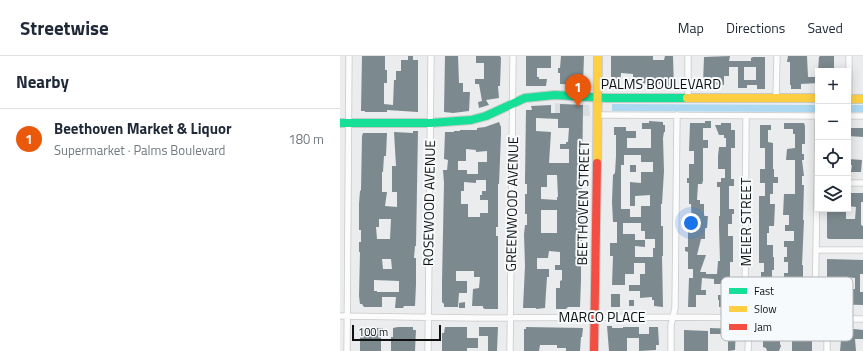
<!DOCTYPE html>
<meta charset="utf-8">
<style>
:root{--surface:#fff;--page:#f2f2f3;--text:#1f2937;--muted:#747a83;--line:#e0e1e3;--accent:#ea580c}
body{margin:0;font-family:"Titillium Web",sans-serif;background:var(--page);color:var(--text)}
.controls{position:absolute;right:12px;top:12px;display:grid;overflow:hidden;border-radius:0px;box-shadow:0 2px 10px #0003}
.controls button{width:36px;height:36px;display:grid;place-items:center;padding:0;border:0;border-bottom:1px solid var(--line);background:var(--surface);color:var(--text);font:20px sans-serif}
.scale{position:absolute;left:12px;bottom:10px;width:89px;box-sizing:border-box;padding-left:4px;border:2px solid #101111;border-top:0;font-size:11px;line-height:14px;white-space:nowrap;color:#101111;-webkit-text-stroke:3px #f7fafc;paint-order:stroke}
.you{position:absolute;left:351px;top:167px;width:14px;height:14px;margin:-10px;border:3px solid #fff;border-radius:50%;background:#1a73e8;box-shadow:0 0 0 6px #1a73e833}
.badge{display:grid;place-items:center;width:26px;height:26px;border-radius:50%;background:var(--accent);color:#fff;font-size:13px;font-weight:700}
.pin{position:absolute;translate:-50% -33px;filter:drop-shadow(0 1px 2px #0008)}
.pin::after{content:'';position:absolute;top:21px;width:14px;height:12px;background:inherit;clip-path:polygon(0 0,100% 0,50% 100%)}
.list{margin:0;padding:0;list-style:none}
h2{display:flex;justify-content:space-between;align-items:center;height:52px;margin:0;padding:0 16px;font-size:17px}
h2 small{font-size:13px;font-weight:400;color:var(--muted)}
.list li{display:grid;grid-template-columns:26px 1fr auto;gap:12px;align-items:center;box-sizing:border-box;height:60px;padding:0 16px;border-top:1px solid var(--line)}
.list b{display:block;font-size:15px;white-space:nowrap}
.list p{margin:0;font-size:13px;white-space:nowrap;color:var(--muted)}
.list em{font-size:13px;font-style:normal;color:var(--muted)}
.icon{flex:none;width:22px;height:22px;fill:none;stroke:currentColor;stroke-width:2;stroke-linecap:round;stroke-linejoin:round}
.map{position:relative;flex:none;width:523px;height:295px;overflow:hidden}
header{display:flex;align-items:center;gap:24px;box-sizing:border-box;height:56px;padding:0 20px;background:var(--surface);border-bottom:1px solid var(--line)}
header strong{font-size:19px}
nav{display:flex;gap:22px;margin-inline-start:auto;font-size:14px}
main{display:flex}
aside{flex:1;background:var(--surface)}
.map>svg:first-child{display:block}
</style>
<header>
<strong>Streetwise</strong>
<nav><a>Map</a><a>Directions</a><a>Saved</a></nav>
</header>
<main>
<aside>
<h2>Nearby<small></small></h2>
<ul class="list">
<li><span class="badge">1</span><div><b>Beethoven Market &amp; Liquor</b><p>Supermarket · Palms Boulevard</p></div><em>180 m</em></li>
</ul>
</aside>
<div class="map">
<svg width="523" height="295" viewBox="0 0 523 295">
<rect width="100%" height="100%" fill="#ebeced"/>
<path fill="#d8dde1" d="M215,47L249,49L250,60L215,61Z"/>
<path fill="#acd8f2" d="M272,48L478,49V56L272,55Z
M508,49H523V56H508Z"/>
<path fill="#7c8a90" fill-rule="evenodd" d="M22,0H45V14H47V27H44V48L53,49L54,24H56V15H61V4H68V0H73V4H78V56L47,54V56H25V55H21Z
M105,0H118L119,27H123V36H130L129,55L113,57L104,56Z
M136,0H160L161,2L160,30H158L159,42L146,44L149,49L139,52L138,46L142,45L139,28H135V23H144V7H136Z
M186,0H211V12H197V21H199V23H207L206,30H186Z
M221,0H244L243,29L220,28V17H218V12H220Z
M271,0H313V4H324L325,0H333L334,33L320,32V28L293,27V18L281,17L280,32H271Z
M390,0L389,5H411V2L413,1H425V33H417V29H407V32H398V11H389V20H384V29H372V32H364L365,28H363L364,1ZM404,11H416V24H404Z
M448,0H467L468,21H478V27L461,28V33H451V29H450V6H447Z
M480,0H494V15H478L479,1Z
M220,48L243,49L242,133H240L239,136V146H241L242,179V194L241,196H239V209H241V224L240,251H228L226,253H216V232H220V225L222,224V214H215V209H220V196L209,195L208,202H197V213H209V221H207L205,252L196,253V252H183L185,210L184,178L185,169H187V158H185V138H187V128H185V122L186,54H192L191,50L211,49V57H220ZM196,62L218,63V72H229L228,86H226V88H220V93H229V107H209L211,76L196,75ZM207,119H217L218,141H217V144L201,143V131H207ZM201,154H217V177H201Z
M309,65L323,66V69H325V76H324L323,82L324,115L322,148H321V170H323V200H322L323,251L314,250V244H312V241L300,242V235H289V229H300V218H305V207H294V218H285V229H272L273,200H270V187H277V166H273L272,146L273,119L275,117L276,100V79H274V71H286V75H296V82H287V92H311V73H302V67H309ZM284,99H301V106H313V116H301V127L290,126V150H295V140L310,139V150H301V161H290V153H281V109H284ZM283,167H301V175H305V183H315V192H313V201H295V190L305,191V184H295V178H283Z
M365,65H371V72H363V84H368V92H363V125L362,128H358L357,144H360V148H364V160H368L367,172H365V183H361L357,199H366L360,216H366V218H377L378,205H380L379,171V160H380V131H377V126H381V122H385V113H378V100L379,91H386V82H384V79H379L375,69H381V67H391V74H395V92H391V123H394V130H389V153H394V158H392V168H388V180H393V206H390V226H393V231L392,243L387,242V251H379V244H378V239H386V228H374V223L362,222L361,234H366V239H356V251H348L349,222H353V213H348V196L345,195V191H348V168L352,169L351,148H349V127H347V122H349V108H354V95H349L350,67H365Z
M159,66L161,71V78L159,128H158V171H156V180H158V253H145L143,252V250H132L133,233L139,232L140,221H134V215H116V225H127V237H119L118,251H104V248L102,246V226L104,127L103,114H107L108,104L104,103L105,76H114V75H120V74H137V72L145,71ZM126,93L136,94V96L147,95V106H138V118H127V114H118V105H126ZM136,124H146V135H142V139H140V144H148V157H140V161H128V148H121V135H124V126L136,127Z
M444,67H464L465,70V88H462V98H464V104H462L464,120H462V129H464L463,164H464L462,209H463V248L462,252H441V238H427L426,251H418V234H421V216H424V207H419V140H425V127H420V113H425V92H420V69H431V74H428V86L433,87V113H434V121H438V127H433V138H430V148H435L434,170H429V177H427V189H433V201H434V214H432V223H436V232H451V222H444V217H448V206H444V201H447V191H444V185H454V175H445V169H449V159H443L444,138H455V104H446L447,93L455,92V78H453V73H444Z
M508,72H523V81L508,80Z
M73,75H78L76,190H75L74,202H76V229L75,250H64L63,252H55L56,241H42V251H24L22,248H20L19,240L20,196H19V186H21V174H19V148L20,135L21,134L22,80L23,77H47L46,100H44L43,116H42V136H47L45,150L57,151V136H52V110H56L54,76L73,77ZM39,163H51L50,183H37L36,171H39ZM42,203H51L52,213H43ZM34,224L59,225V236H37V235H34Z
M508,103L522,104L521,116H511L512,109H508Z
M290,109H296V116H290Z
M508,137H523V146H521V169L523,170V183H489L487,182V153H506V163H515L516,151L508,150Z
M487,203L523,204V218H520V236H523V249L487,248ZM505,221L515,222V233H506Z
M271,238H280V251H271Z
M289,244H294V250H289Z
M125,246V252H119V247Z
M267,270H272V272H283V271H299V278H309V271H318L319,289H316V294L299,295V282H287V295H269Z
M58,271H73V274H76L75,295H51V281H53V272Z
M105,271H127V282H138V292H127V295H102V277H104Z
M139,271H158L157,295H148V280H139Z
M186,271L243,272L242,281H241L240,295H226V292H217V289H200L199,295H184V273H186Z
M21,272H43V277H41V295H20V275L21,274Z
M370,272L396,273L395,294L388,295V281H383V278H370Z
M423,273H472V295H452V279H440V288L441,290L439,295H427L426,292L423,291Z
M514,273L523,274V283H515L516,295H500L502,274Z
M344,274L368,275V295H344Z"/>
<g fill="none" stroke-linecap="round" stroke-linejoin="round">
<defs>
<path id="street" d="M348,42V0
M436,42L437,0
M509,43V0
M258,59L478,60
M406,60L405,254L409,269L408,295
M508,60H523
M508,127H523
M476,194H523
M0,260L135,262L333,261L523,263
M475,262L478,60
M7,295L9,0
M88,295L91,0
M170,295L173,0
M331,295V269L335,252L337,59
M487,295V263"/>
<path id="fast" d="M0,67H90L131,64L146,60L185,42L215,39L266,42H347"/>
<path id="slow" d="M347,42H478
M508,43H523
M257,107L258,0"/>
<path id="jam" d="M254,295L257,107"/>
</defs>
<use href="#street" stroke="#c8c9c9" stroke-width="7"/>
<use href="#fast" stroke="#c8c9c9" stroke-width="10"/>
<use href="#slow" stroke="#c8c9c9" stroke-width="10"/>
<use href="#jam" stroke="#c8c9c9" stroke-width="10"/>
<use href="#street" stroke="#fcfcfc" stroke-width="5.5"/>
<use href="#fast" stroke="#16e098" stroke-width="8"/>
<use href="#slow" stroke="#ffcf43" stroke-width="8"/>
<use href="#jam" stroke="#f24e42" stroke-width="8"/>
</g>
<g text-anchor="middle" stroke-width="4" stroke-linejoin="round" paint-order="stroke">
<g font-size="14" fill="#101111" stroke="#f7fafc">
<text x="321" y="33">PALMS BOULEVARD</text>
<text transform="translate(89 147) rotate(-89)" y="5">ROSEWOOD AVENUE</text>
<text transform="translate(243 147) rotate(-89)" y="5">BEETHOVEN STREET</text>
<text transform="translate(172 148) rotate(-89)" y="5">GREENWOOD AVENUE</text>
<text transform="translate(406 166) rotate(-90)" y="5">MEIER STREET</text>
<text x="262" y="266">MARCO PLACE</text>
</g>
</g>
<rect x="381" y="221" width="132" height="64" rx="6" fill="#f7fafc" stroke="#b2b4b6" stroke-width="1"/>
<rect x="389" y="232" width="18" height="6" fill="#16e098"/>
<rect x="389" y="250" width="18" height="6" fill="#ffcf43"/>
<rect x="389" y="268" width="18" height="6" fill="#f24e42"/>
<g font-size="11" fill="#101111">
<text x="414" y="239">Fast</text>
<text x="414" y="257">Slow</text>
<text x="414" y="275">Jam</text>
</g>
</svg>
<div class="controls">
<button>+</button>
<button>−</button>
<button><svg class="icon" aria-label="locate" viewBox="0 0 24 24"><circle cx="12" cy="12" r="6"/><path d="M12 2v4M12 18v4M2 12h4M18 12h4"/></svg></button>
<button><svg class="icon" aria-label="layers" viewBox="0 0 24 24"><path d="M12 4l9 5-9 5-9-5zM3 14l9 5 9-5"/></svg></button>
</div>
<div class="scale">100 m</div>
<div class="you"></div>
<div class="pin badge" style="left:238px;top:51px">1</div>
</div>
</main>
